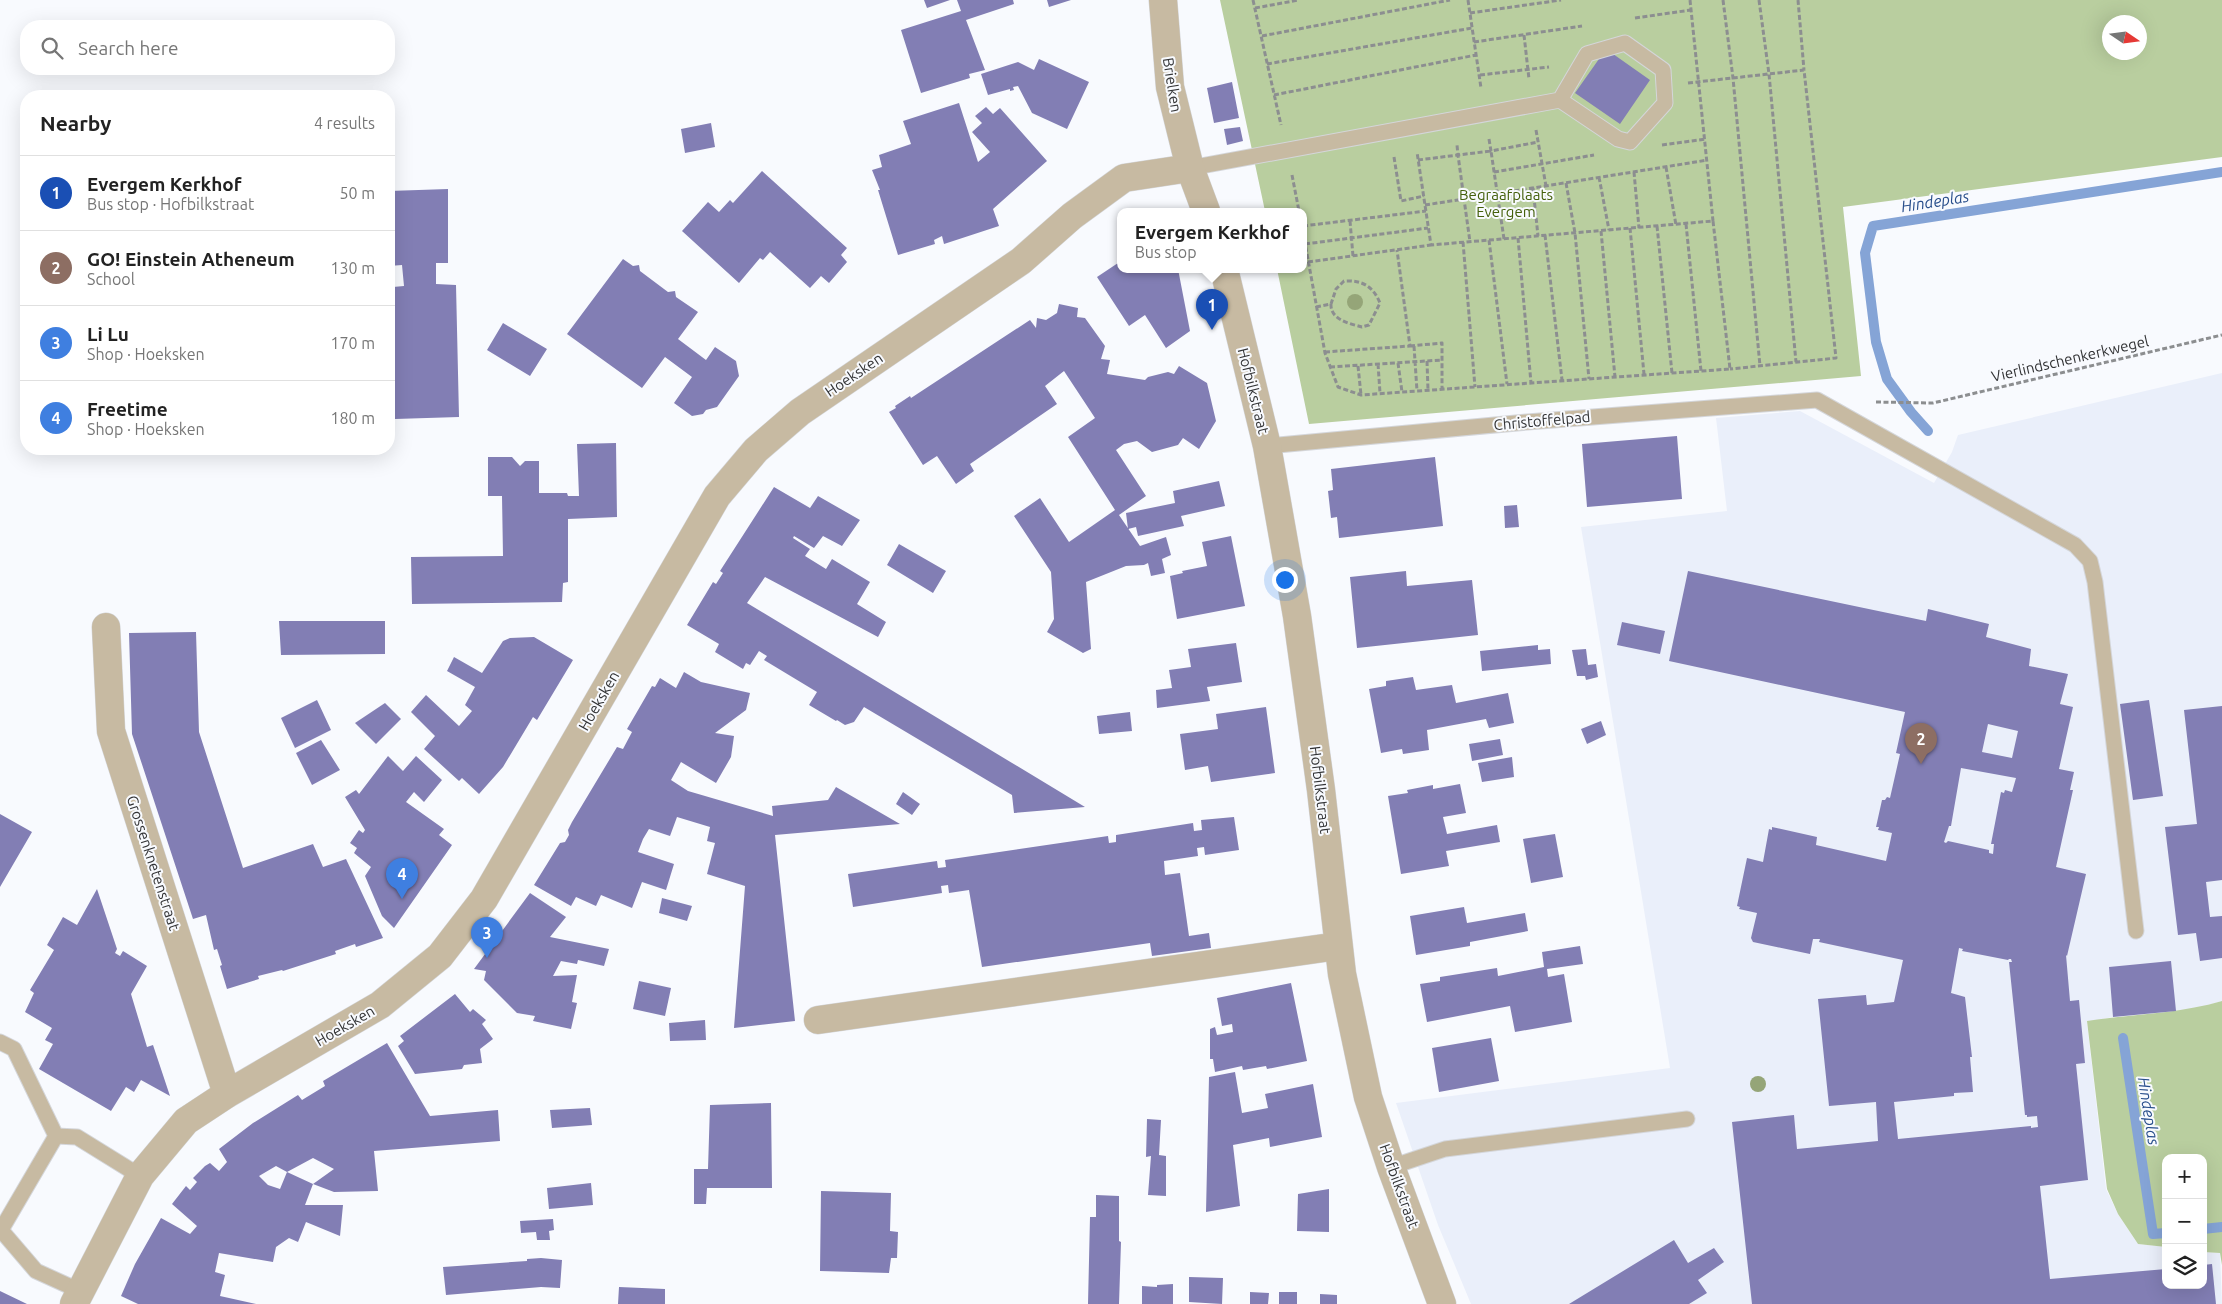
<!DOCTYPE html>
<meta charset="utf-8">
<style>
:root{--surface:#fff;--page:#f6f6f6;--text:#222;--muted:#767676;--line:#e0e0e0;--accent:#007b5a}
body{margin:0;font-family:Ubuntu,sans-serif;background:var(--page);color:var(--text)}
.controls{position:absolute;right:15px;bottom:15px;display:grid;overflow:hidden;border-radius:10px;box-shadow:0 5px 20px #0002}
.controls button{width:45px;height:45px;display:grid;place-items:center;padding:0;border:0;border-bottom:1px solid var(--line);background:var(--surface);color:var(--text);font:25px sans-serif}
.compass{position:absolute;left:2102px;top:15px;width:45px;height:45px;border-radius:50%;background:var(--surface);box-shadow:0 5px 20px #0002;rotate:103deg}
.you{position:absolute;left:1284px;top:579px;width:18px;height:18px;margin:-12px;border:4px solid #fff;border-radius:50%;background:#1a73e8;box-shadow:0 0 0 8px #1a73e833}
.badge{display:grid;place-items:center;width:32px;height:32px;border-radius:50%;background:var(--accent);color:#fff;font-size:16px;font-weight:700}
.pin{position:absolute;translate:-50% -41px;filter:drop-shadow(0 1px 2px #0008)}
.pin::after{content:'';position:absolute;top:26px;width:18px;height:15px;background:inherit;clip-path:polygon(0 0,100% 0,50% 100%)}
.popup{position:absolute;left:1117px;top:208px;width:190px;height:65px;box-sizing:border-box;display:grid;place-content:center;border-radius:10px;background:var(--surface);filter:drop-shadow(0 1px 4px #0005);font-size:16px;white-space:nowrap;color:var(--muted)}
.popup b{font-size:19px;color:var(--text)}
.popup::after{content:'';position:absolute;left:50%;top:100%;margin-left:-10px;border:10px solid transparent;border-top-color:var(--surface)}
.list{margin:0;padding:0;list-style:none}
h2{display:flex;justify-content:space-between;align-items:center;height:65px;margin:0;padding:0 20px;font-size:21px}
h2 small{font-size:16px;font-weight:400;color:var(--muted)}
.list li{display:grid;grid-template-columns:32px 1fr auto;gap:15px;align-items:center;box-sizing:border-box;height:75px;padding:0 20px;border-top:1px solid var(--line)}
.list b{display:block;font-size:19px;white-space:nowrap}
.list p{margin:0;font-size:16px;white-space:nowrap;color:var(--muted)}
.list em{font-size:16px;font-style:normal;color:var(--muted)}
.icon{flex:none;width:28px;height:28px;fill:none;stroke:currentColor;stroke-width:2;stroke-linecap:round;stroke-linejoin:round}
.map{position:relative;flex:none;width:2222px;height:1304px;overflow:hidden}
.search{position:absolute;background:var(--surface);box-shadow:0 5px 20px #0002;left:20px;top:20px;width:375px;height:55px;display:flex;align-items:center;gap:12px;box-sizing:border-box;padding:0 18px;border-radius:20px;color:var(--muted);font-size:19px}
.panel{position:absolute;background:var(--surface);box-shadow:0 5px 20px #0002;left:20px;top:90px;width:375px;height:365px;border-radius:20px}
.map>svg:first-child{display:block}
</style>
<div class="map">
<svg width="2222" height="1304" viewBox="0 0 2222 1304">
<rect width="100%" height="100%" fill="#f8fafe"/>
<path fill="#eaeffa" d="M2222,373V1001L2202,1007L2176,1011L2113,1017L2087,1022L2106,1189L2118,1214L2138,1244L2166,1247V1285H2203V1252L2220,1253L2222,1304H1471L1438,1225L1396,1103L1670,1068L1581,527L1727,511L1716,418L1800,411L1934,483L1952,452L1958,435Z"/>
<path fill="#b9ce9f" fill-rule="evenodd" d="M1220,0H2222V157L1843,207L1861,376L1309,424L1277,269H1303V211H1265ZM2110,22H2140V52H2110Z
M2222,1001V1265L2220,1253L2203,1252V1158H2166V1247L2138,1244L2118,1214L2107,1189L2087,1021C2132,1014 2178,1014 2222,1001Z"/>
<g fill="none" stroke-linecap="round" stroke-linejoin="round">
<path stroke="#85a4d6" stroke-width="10" d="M1928,431L1911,412L1887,379L1876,342L1865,253L1873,226L2222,172
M2123,1038L2153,1234L2166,1233
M2203,1229L2222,1227"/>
</g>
<path fill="#827eb4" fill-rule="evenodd" d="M924,0H950L927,8Z
M957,0H1013L1014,4L966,20L985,70L969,74L970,78L921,93L901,30L961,11Z
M1047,0H1071L1049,7Z
M1606,49L1650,80L1620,124L1575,93Z
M1039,59L1089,82L1067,129L1032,113L1018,86L1013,87L1014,90L1010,91V89L988,95L981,74L1018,62L1034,70Z
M1232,82L1239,118L1214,123L1207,88Z
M959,103L978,162L990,152L972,132L982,123L975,116L986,107L993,114L1000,108L1047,161L993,209L999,226L944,244L942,236L934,240L935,244L898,255L878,190H880L872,170L882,167L879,155L911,144L903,121Z
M711,123L715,147L685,153L681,129Z
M1240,127L1243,141L1227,145L1224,129Z
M762,171L847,248L841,255L847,262L829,283L821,276L810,288L770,252L763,260L760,258L739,283L682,231L708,202L719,212L730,200L733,203Z
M448,189V263H436V284L456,285L459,417L395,419L393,287L404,286L402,265L389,266V191Z
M623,259L633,266L639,265L640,271L668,292L675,291L676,297L698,312L678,339L706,360L715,347L736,361L739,376L717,407L706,410L703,414L692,416L674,403L692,377L665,357L642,388L567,334Z
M1121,261V269H1178L1190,331L1166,348L1145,315L1129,326L1097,277Z
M1059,304L1078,308L1077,317L1085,318L1105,346L1101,359L1110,360L1107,374L1145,380L1148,377L1168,372L1174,374L1179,366L1207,383L1216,421L1199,449L1183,438L1178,445L1152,452L1137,441L1124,444L1116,450L1146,496L1119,515L1140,546L1166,537L1171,555L1162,559L1165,573L1151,576L1148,563L1144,565L1126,566L1086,582L1091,649L1083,653L1047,632L1054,619L1051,572L1014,516L1040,498L1069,542L1115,510L1068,437L1095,418L1064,371L1045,386L1057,404L970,464L974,471L956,484L937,456L923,465L889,412L896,408L895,406L910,396L911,398L1030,320L1036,328L1037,318L1046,320L1057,313Z
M503,323L547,349L530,376L487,350Z
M1677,436L1682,499L1587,507L1582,444Z
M616,443L617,517L568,519V582L563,583L562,602L412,604L411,557L503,556L502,496H488V457H512L520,466L525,461H539V493H567L568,496H579L577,444Z
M1435,457L1443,526L1339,538L1337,517L1331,518L1328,491L1333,490L1331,469Z
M1219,481L1225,506L1181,516L1184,526L1138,536L1136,527L1128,529L1126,513L1175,503L1173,491Z
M774,487L810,508L818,496L860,520L842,546L823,536L814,548L794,536L793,538L810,549L805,556L826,569L832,559L870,582L857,604L886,622L878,637L765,577L747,603L1085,807L1014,813L1012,795L864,707L854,722L845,725L837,720L836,721L809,705L817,692L764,660L767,656L759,651L750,665L746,663L743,669L715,652L719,644L687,625L713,582L716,584L723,573L720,571Z
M1517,505L1519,527L1505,528L1504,506Z
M1231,536L1245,606L1177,619L1170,576L1183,573L1182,571L1207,566L1202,542Z
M899,544L946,571L933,593L887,565Z
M1406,571L1407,586L1472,580L1478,635L1357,648L1350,577Z
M1688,571L1926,621L1928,609L1989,624L1986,637L2031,649L2029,666L2068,674L2060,704L2073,707L2059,769L2074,772L2070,790H2073L2056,867L2086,874L2067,956L2066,955L2070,1001L2079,1000L2085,1063L2076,1064L2088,1180L2040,1186L2050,1279L2166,1269V1285H2203V1265L2212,1264L2216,1304H1752L1732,1122L1794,1115L1797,1149L1878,1141L1876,1102L1829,1106L1818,999L1866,995L1867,1005L1894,1002L1903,960L1819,942L1820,939H1813L1810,954L1753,942L1751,938L1757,913L1739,909L1740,907L1737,906L1747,858L1763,862L1769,829L1772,830V827L1817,837L1816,845L1886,861L1892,833L1878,830L1879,827H1876L1882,800H1885L1887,797L1890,798L1900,754L1896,753L1905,712L1669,661ZM1988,724L2018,731L2012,758L1982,752ZM1961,768L2016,778L2012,792L2005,790L2004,793L2001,792L1991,844H1994L1993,854L1989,853V850L1948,841L1946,843L1944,842L1949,826H1951ZM1959,948L1963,949L1962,951L2008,960L2009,959H2011L2012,962H2009L2025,1115H2027V1117L2037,1116L2038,1127L2031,1128V1126L1898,1139L1894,1102L1954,1096V1093L1973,1092L1970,1057H1972L1965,997L1951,993Z
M279,621H385V654L281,655Z
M1622,622L1665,631L1660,654L1617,645Z
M196,632L199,732L243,868L313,844L323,867L346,859L383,938L356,947L355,944L335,951L336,954L283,971L282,970L258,976L259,979L227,989L220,966L222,965L217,949L214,950L206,915L193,919L132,734L129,633Z
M534,637L573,660L537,720L533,717L503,767L479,794L462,778L459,781L424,749L435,736L411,712L426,695L459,726L472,711L465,705L475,687L447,671L454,657L482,673L503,641L510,638Z
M1236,643L1242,682L1207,687L1210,701L1157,708L1156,690L1172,688L1169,670L1191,667L1188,649Z
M1538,645V650L1550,649L1551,664L1482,671L1480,651Z
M1586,649L1588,665L1596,664L1598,677L1586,680L1585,676H1577L1572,650Z
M684,672L701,682L750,693L746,710L715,733L734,736L731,757L716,783L681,762L671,780L688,791L773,816L772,806L828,800L836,787L900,824L775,835L795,1021L734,1028L745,886L707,874L715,843L707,841L710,827L677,817L670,836L649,829L643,839L638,852L674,864L666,890L642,882L632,908L601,895L596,906L576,897L571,906L534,885L560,843L565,842L569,835L568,830L572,822L617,747L623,749L632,732L627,729L652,686L655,687L660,678L676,688Z
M1413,677L1416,690L1452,685L1456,703L1508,693L1514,723L1489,728L1486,719L1427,730L1429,750L1403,754L1402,749L1381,753L1369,689L1386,686V681Z
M317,700L331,730L295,748L281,718Z
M2149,700L2163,796L2133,800L2120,704Z
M385,703L401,719L376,744L355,723Z
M2222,706V880L2206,882L2210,917L2222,916V958L2200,961L2196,933L2178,935L2165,827L2197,824L2184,710Z
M1266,707L1275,773L1211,782L1208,766L1185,770L1180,734L1218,729L1216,714Z
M1130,712L1132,731L1099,734L1097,716Z
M1601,721L1606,735L1587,744L1581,729Z
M1500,739L1503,755L1472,761L1469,744Z
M321,740L340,770L312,785L296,753Z
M388,756L403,771L416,756L442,780L424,802L414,792L406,802L444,829L439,835L452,845L394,928L382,916L365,876L371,867L354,853L357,848L350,843L359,830L363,833L365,830L345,797L356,790L359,794Z
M1512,757L1514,777L1482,782L1478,763Z
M1460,784L1466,813L1443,817L1447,834L1497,825L1500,842L1446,851L1449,866L1401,874L1388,796L1408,793L1407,790L1433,785V789Z
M903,792L920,804L912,815L896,804Z
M0,814L32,832L0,887Z
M1234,817L1239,850L1205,855L1204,847L1197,848L1198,856L1164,861L1165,875L1180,873L1189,936L1209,933L1211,948L1152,956L1150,943L982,967L969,890L949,893L948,885L941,886L942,893L853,907L848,874L937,861L938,868L946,867L945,860L1108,836L1109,843L1116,842V835L1193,823L1194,831L1202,830L1201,820Z
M1555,834L1563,877L1531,883L1523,839Z
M97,889L117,949L115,953L120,956L123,951L147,966L131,994L147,1047L153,1045L170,1096L141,1080L134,1092L126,1087L111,1111L39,1069L53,1044L45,1040L52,1028L25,1012L34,993L30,990L54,950L47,945L63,917L77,925Z
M530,893L566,917L550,937L609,949L604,966L578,960L577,964L561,961L553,976L577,975L572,1002L577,1003L571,1029L533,1021L535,1016L517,1013L484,980L486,971L474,969Z
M662,898L692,906L687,921L659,913Z
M1464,907L1467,923L1525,913L1528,931L1470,942V946L1416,955L1410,916Z
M1580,946L1583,964L1547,969L1548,977L1564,974L1572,1022L1515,1032L1510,1006L1427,1022L1420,984L1440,981V977L1497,968L1498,976L1544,967L1542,952Z
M2171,961L2176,1011L2113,1017L2109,967Z
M639,981L671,988L665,1016L633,1009Z
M1291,983L1307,1061L1267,1069L1266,1066L1243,1070L1242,1066L1215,1072L1213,1059H1210V1029L1215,1027L1217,1035L1233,1032L1232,1024L1222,1026L1217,998Z
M455,994L470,1012L473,1009L486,1020L482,1024L493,1039L480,1049L482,1063L464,1065L462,1069L415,1074L398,1046L404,1041L400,1036Z
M705,1020L706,1040L670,1041L669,1023Z
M1491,1038L1499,1081L1439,1092L1432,1048Z
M387,1043L430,1116L498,1110L500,1141L374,1151L378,1191L334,1192L313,1184L305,1205H343L340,1236L306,1222L298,1242L289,1238L276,1247L273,1262L219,1253L215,1272L225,1275L220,1296L256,1304H138L121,1296L135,1264L161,1218L190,1234L197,1226L172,1204L186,1186L190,1190L197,1182L193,1178L205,1166L210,1163L219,1171L227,1162L219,1149L253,1123L298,1095L302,1100L325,1086L323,1081ZM313,1158L334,1169L313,1184L287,1172L280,1189L268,1185L259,1176L276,1166L287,1172Z
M1235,1072L1242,1113L1268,1108L1265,1094L1313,1084L1322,1137L1270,1147L1269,1138L1233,1145L1240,1206L1206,1212L1209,1077Z
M771,1103L772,1188H707L706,1204H694V1169H708L710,1105Z
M590,1108L592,1125L552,1128L550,1110Z
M1147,1119L1161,1120L1159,1155L1166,1156V1196L1148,1195L1151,1156L1146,1157Z
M591,1183L593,1205L549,1209L547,1188Z
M1329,1189V1232L1297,1231L1298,1194Z
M821,1191L891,1193L890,1231L898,1232L897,1258H891L889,1273L820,1271Z
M1096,1195L1119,1196V1241L1121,1242L1119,1304H1088L1090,1217H1096Z
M553,1219L554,1230L549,1231L550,1240H537L536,1232L521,1233L520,1221Z
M1674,1240L1688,1263L1714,1248L1724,1262L1698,1280L1707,1293L1689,1304H1569Z
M541,1258L562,1260L560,1288L541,1287L446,1295L443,1267L527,1261V1259Z
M1189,1277L1223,1278L1222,1304L1189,1302Z
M1173,1284V1304H1142V1286L1157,1287V1285Z
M619,1287L665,1289V1304H618Z
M0,1291L27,1304H0Z
M1250,1292L1269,1293L1268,1304H1250Z
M1279,1292H1297V1304H1279Z
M1320,1294L1337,1295V1304H1320Z"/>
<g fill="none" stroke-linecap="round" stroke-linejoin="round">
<defs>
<path id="lane" d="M1190,168L1560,100L1587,54L1625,43L1663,70L1665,103L1630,142L1618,139L1560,100
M1267,446L1527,422L1817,400L2075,545L2090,561L2095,582L2136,931
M0,1042L14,1049L56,1136
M1391,1167L1445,1149L1687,1119
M0,1229L36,1271L80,1291
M1,1230L56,1136L77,1137L140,1176"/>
<path id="street" d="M1163,0L1170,87L1190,168L1206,211
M1224,269L1267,446L1297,616L1321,790L1342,974L1368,1097L1391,1167L1442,1304
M106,627L111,731L227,1094
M818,1020L1338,946
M74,1304L140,1176L186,1121L227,1094L380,1005L440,956L484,899L717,496L756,450L800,412L1021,261L1072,216L1124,178L1190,168"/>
</defs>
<use href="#lane" stroke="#d4d6da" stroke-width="17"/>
<use href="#street" stroke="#d4d6da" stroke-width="29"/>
<path stroke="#8c8e90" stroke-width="3" stroke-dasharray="5 2.5" stroke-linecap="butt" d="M1253,0L1281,125
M1468,0L1481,88
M1690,0L1713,221
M1723,0L1733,78L1760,366
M1759,0L1769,74L1796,362
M1798,0L1804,70
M1255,8L1299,0
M1470,13L1561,0
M1635,18L1691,10
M1524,35L1529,79
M1262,36L1450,0
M1474,42L1582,26
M1267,64L1472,28
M1480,75L1549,67
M1688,83L1804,70L1836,358L1730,369
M1274,95L1476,55
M1536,130L1546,186
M1489,139L1491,151L1538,142
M1662,145L1706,139
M1394,157L1401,201L1424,196
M1418,160L1458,155L1457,145
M1666,167L1676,225
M1494,172L1594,155
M1634,172L1639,228
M1292,175L1299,211
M1599,177L1609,230
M1566,183L1575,233L1589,379
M1533,188L1538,236
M1425,205L1464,199L1470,242
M1350,221L1353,256
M1686,224L1701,371
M1303,226L1426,211
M1657,226L1672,373
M1630,228L1644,374
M1601,231L1615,377
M1303,232L1325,353L1338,387L1361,395L1730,369L1713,221L1431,245L1417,152
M1545,235L1562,380
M1518,238L1531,383
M1504,239L1491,151L1458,155L1464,199C1545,186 1627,173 1708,160
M1489,240L1507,384
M1463,242L1475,387
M1305,244L1428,228
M1308,262L1431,245
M1316,307L1331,304L1336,289L1344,281C1362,280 1373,286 1380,303L1369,325L1362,327C1351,324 1330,320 1331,304
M1410,346L1442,343V389
M1414,346L1417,391
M1325,352L1410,346L1397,250
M1427,361L1428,390
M1398,363L1402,392
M1378,364L1380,393
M1358,366L1361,395
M1330,367L1442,360
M1876,402L1933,403L2222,335"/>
<use href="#lane" stroke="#c7baa2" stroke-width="15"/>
<use href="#street" stroke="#c7baa2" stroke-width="28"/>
</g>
<g fill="#95a578">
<circle cx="1355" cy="302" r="8"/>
<circle cx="1758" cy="1084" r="8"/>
</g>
<g text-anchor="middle" stroke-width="4" stroke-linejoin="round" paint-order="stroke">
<g font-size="15" fill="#323335" stroke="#f8fafe">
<text transform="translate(1172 85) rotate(81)" y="5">Brielken</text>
<text transform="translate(2070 359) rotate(-13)" y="5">Vierlindschenkerkwegel</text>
<text transform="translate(854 375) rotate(-34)" y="5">Hoeksken</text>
<text transform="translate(1253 391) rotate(76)" y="5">Hofbilkstraat</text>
<text transform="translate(1542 421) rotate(-5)" y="5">Christoffelpad</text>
<text transform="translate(599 701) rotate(-60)" y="5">Hoeksken</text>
<text transform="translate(1320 790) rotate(83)" y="5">Hofbilkstraat</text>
<text transform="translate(153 863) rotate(72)" y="5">Grossenknetenstraat</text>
<text transform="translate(345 1026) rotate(-30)" y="5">Hoeksken</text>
<text transform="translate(1399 1186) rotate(70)" y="5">Hofbilkstraat</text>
</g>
<g font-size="15" fill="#44600b" stroke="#f8fafe">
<text x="1506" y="200">Begraafplaats<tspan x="1506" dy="17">Evergem</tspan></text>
</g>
<g font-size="16" font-style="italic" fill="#284e8b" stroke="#f8fafe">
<text transform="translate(1935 201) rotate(-9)" y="6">Hindeplas</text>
<text transform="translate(2149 1111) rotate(81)" y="6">Hindeplas</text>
</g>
</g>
</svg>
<div class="controls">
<button>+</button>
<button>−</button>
<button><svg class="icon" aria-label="layers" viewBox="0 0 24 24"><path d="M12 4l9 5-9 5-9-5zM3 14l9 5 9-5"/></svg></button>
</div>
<svg class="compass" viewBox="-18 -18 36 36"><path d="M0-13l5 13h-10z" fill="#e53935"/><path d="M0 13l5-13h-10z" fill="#767676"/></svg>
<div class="you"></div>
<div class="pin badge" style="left:1212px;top:330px;background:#1a4fb4">1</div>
<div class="popup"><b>Evergem Kerkhof</b>Bus stop</div>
<div class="pin badge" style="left:1921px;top:764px;background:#8d6e63">2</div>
<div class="pin badge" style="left:487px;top:958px;background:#3f7fe0">3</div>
<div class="pin badge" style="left:402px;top:899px;background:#3f7fe0">4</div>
<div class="search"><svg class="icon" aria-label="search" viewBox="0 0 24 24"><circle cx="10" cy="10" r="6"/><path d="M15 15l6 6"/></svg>Search here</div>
<section class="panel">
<h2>Nearby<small>4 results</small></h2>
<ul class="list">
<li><span class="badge" style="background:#1a4fb4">1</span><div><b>Evergem Kerkhof</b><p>Bus stop · Hofbilkstraat</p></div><em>50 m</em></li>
<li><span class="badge" style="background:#8d6e63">2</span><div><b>GO! Einstein Atheneum</b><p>School</p></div><em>130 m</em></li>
<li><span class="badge" style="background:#3f7fe0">3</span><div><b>Li Lu</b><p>Shop · Hoeksken</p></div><em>170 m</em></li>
<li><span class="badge" style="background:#3f7fe0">4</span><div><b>Freetime</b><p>Shop · Hoeksken</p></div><em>180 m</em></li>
</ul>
</section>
</div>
